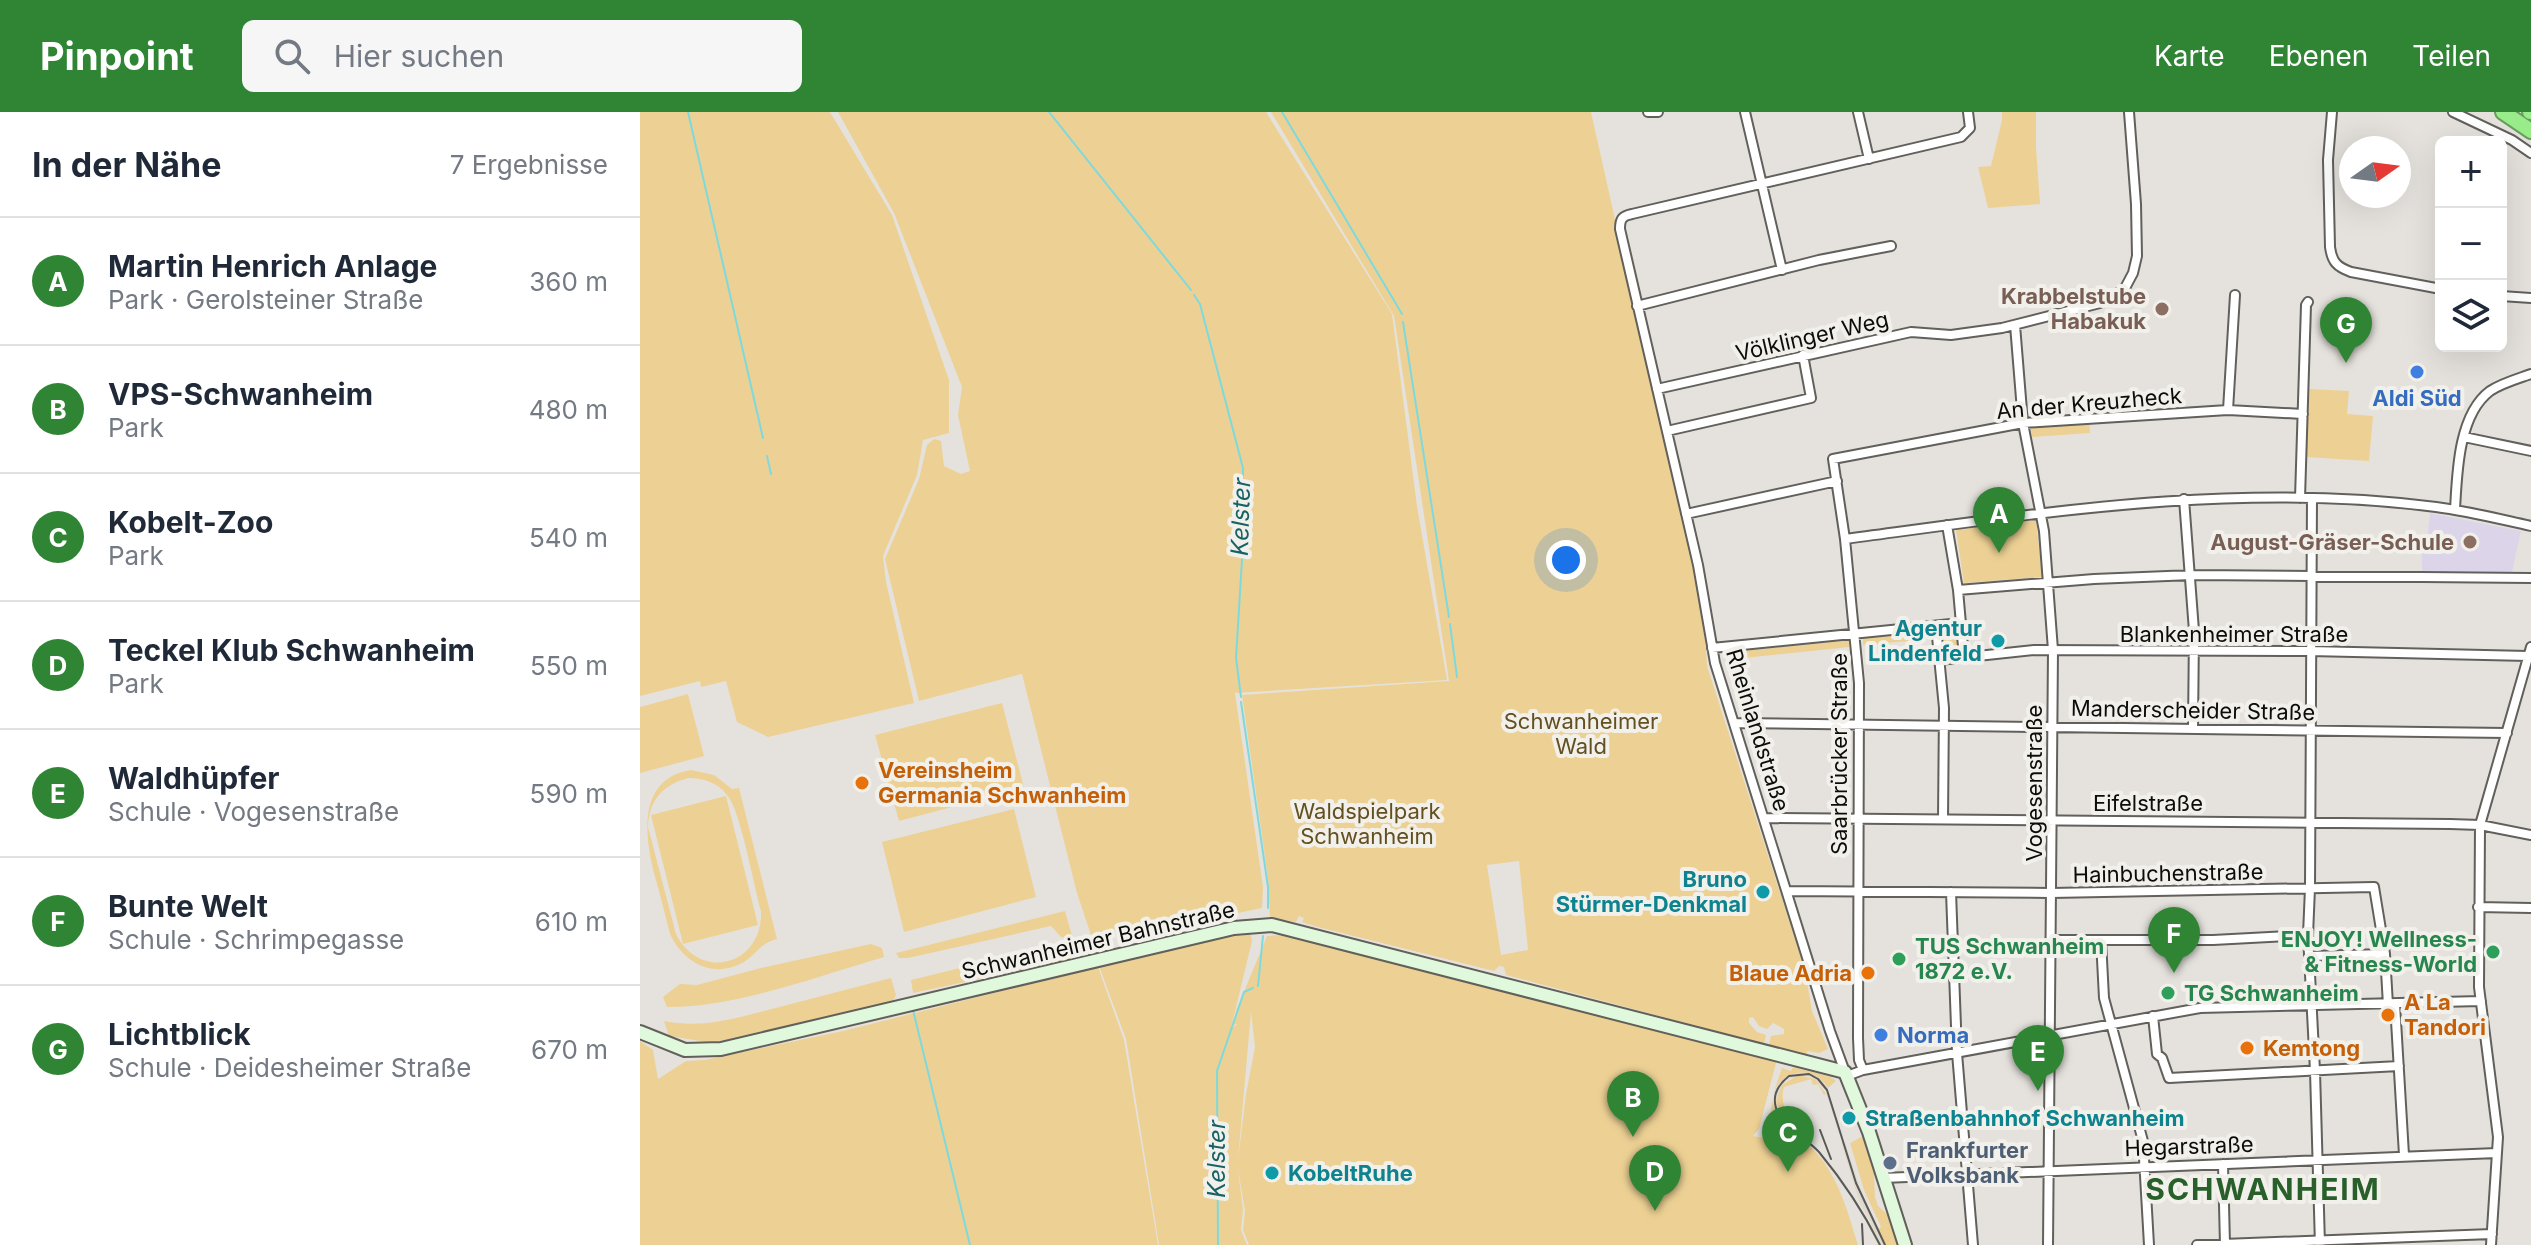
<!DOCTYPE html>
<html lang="de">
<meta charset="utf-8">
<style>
:root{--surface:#fff;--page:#f6f6f7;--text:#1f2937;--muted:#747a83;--line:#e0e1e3;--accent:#2f8534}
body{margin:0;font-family:Inter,sans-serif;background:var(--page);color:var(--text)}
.controls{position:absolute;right:24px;top:24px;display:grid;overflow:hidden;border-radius:12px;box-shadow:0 8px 32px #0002}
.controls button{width:72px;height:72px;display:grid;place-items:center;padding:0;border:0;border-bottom:2px solid var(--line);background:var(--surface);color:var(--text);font:40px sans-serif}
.compass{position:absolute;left:1699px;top:24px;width:72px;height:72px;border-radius:50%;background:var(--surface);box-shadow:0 8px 32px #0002;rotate:76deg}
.you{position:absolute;left:926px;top:448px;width:28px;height:28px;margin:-20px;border:6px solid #fff;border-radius:50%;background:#1a73e8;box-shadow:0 0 0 12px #1a73e833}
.badge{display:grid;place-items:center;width:52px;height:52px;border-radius:50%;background:var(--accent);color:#fff;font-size:26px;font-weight:700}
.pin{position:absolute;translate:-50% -66px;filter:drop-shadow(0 2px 4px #0008)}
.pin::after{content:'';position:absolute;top:42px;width:28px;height:24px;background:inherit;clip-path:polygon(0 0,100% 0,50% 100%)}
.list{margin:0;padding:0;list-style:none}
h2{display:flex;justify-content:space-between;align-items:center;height:104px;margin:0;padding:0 32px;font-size:34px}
h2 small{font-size:26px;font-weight:400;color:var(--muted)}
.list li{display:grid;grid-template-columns:52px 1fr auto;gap:24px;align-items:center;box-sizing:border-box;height:128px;padding:0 32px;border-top:2px solid var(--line)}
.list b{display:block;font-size:30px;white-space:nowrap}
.list p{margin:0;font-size:26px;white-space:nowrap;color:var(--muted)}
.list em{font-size:26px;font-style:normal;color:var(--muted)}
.icon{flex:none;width:44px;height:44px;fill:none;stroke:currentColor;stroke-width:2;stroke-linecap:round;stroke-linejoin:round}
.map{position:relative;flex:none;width:1891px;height:1133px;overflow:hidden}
header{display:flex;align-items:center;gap:48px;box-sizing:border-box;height:112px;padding:0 40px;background:var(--accent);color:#fff}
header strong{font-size:38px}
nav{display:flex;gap:44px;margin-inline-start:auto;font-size:28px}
.search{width:560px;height:72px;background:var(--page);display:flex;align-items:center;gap:20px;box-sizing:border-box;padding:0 28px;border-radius:12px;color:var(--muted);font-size:30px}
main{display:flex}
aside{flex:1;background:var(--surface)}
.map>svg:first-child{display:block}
</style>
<header>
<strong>Pinpoint</strong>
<div class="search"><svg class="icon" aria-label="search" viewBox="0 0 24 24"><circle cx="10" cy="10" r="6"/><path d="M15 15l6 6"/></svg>Hier suchen</div>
<nav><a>Karte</a><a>Ebenen</a><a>Teilen</a></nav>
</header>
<main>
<aside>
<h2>In der Nähe<small>7 Ergebnisse</small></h2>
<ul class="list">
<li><span class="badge">A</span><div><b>Martin Henrich Anlage</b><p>Park · Gerolsteiner Straße</p></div><em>360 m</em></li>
<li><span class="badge">B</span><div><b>VPS-Schwanheim</b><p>Park</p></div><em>480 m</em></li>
<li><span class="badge">C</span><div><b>Kobelt-Zoo</b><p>Park</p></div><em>540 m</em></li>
<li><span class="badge">D</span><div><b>Teckel Klub Schwanheim</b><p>Park</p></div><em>550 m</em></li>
<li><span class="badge">E</span><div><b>Waldhüpfer</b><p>Schule · Vogesenstraße</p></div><em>590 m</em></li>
<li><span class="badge">F</span><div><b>Bunte Welt</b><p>Schule · Schrimpegasse</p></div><em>610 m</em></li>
<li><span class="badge">G</span><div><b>Lichtblick</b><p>Schule · Deidesheimer Straße</p></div><em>670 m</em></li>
</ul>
</aside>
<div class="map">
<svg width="1891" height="1133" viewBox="0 0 1891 1133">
<rect width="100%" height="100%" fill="#e5e2dd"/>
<path fill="#e0dacd" d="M1159,960L1174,963L1186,973L1202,1024L1199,1022L1185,977L1171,965L1158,963L1145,969L1136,990L1140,1002L1165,1024L1163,1027L1141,1009L1134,995V979L1143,967Z
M1201,1030L1205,1031L1220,1076L1246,1133H1238L1228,1113L1231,1111L1219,1089Z"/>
<path fill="#dcd5ea" d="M1790,401L1881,419L1872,460L1782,459V427H1787Z"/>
<path fill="#edd194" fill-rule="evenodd" d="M0,0H190L252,103L309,268V321L283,328L277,363L243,444L246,470L274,591L128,625L97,610L86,569L61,575L60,569L0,584Z
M198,0H626L752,202L777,394L807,568L595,581L623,775L622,796L507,820L452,826L437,781L382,562L279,589L245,447L279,367L287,333L294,327L301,329L304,354L321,362L330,359L318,303L322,275L254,101Z
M631,0H951L1064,505L1067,554L1165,858L1172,899L1188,937L1179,941L1167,939L1168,946L1133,937L1129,933L1131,924L1144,922V917L1133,911L1127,917L1119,914L1113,905L1109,906V911L1117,920L1126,923L1124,932L866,863L864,855L859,854L854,859L674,814L662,810L664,806L659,804L656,810L630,806L628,766L602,583L809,569L754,204ZM879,749L888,838L861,843L847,753Z
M1362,0H1396V35L1400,92L1348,96L1338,55L1351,54L1362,8Z
M1669,277L1709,279L1707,302L1733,304L1729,349L1666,345Z
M1449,306L1450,321L1392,325L1390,312Z
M1396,408L1402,465L1324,471L1316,418Z
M1316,518L1318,540L1304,541L1302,519Z
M1291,519L1292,527L1223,533V526Z
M1209,528V535L1084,548L1083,541Z
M48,582L64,644L0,661V595Z
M362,591L384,676L259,709L235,623Z
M51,658L74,663L92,677L99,676L137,827C118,832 118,842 102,851C72,867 43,850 30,822C25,802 20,782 14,761C3,718 0,666 51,658ZM48,666C63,666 77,670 87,683C101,699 114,775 121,799C123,854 60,870 36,822L8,715C9,689 22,673 48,666Z
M86,684L118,813L43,832L11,703Z
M374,697L396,785L264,820L242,730Z
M425,799L433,827L421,825L411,814L268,846H259L256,841Z
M597,822L611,823L612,829L591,916L598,912L593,913L596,899L627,824L641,823L682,831L1137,947L1119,1017L1113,1024L1128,1027L1132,988C1140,1014 1164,1025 1180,1045C1201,1072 1208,1101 1218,1133H609L603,1118L605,1099L598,1057L603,1098L601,1118L607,1133H519L486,927L459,854ZM611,900L615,935L606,982L598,1048Z
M231,832L242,836L244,845C179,864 94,896 27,895L23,885L40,872L57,873L121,856Z
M401,836L429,839L434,847L273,881L271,868Z
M458,855L484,928L518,1133H0V929L13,938L18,967L46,949L65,948L203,919Z
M251,866L256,883L253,889L108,926L66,930L29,924L24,909C66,918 107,903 147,893C182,884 216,875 251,866Z
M1153,955L1191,965L1196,969L1188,976C1174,954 1146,956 1134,979L1142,956L1151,959Z
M1158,963L1175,967L1186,982L1184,983L1178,972L1173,973L1171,967L1144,975C1139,992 1148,1005 1159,1016L1165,1015L1167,1022L1165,1024L1144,1006L1136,990L1142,973Z
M1223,1024L1234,1061L1235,1085L1238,1094L1248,1103L1257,1133H1246L1238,1117L1241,1115L1224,1078L1210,1031Z"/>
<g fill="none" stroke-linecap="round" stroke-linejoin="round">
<path stroke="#7ed9dd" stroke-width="2" d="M48,0L123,326
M409,0L551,178
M642,0L762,202
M554,183L560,192L603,356L602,448L596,546L601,585
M763,210L809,505
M127,344L131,362
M810,512L817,565
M601,590L628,775V796
M618,874L623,824
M273,898L330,1133
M578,1133L577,959L604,880L613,876"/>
<defs>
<path id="street" d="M1008,0H1018
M1105,0L1142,158
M1218,0L1229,47
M1692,0L1688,48L1690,135C1692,150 1697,155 1711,160L1801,177
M1813,0L1872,28L1891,41
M1861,184L1891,186
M997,194L1179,148L1251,134
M1375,213L1383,311L1404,419L1413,538L1408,1133
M1017,277L1271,220L1311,223L1362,216L1460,191L1476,183L1485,176L1493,161L1497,144L1496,92L1489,0
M1588,298L1595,183
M1027,319L1171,286L1163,243
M1824,325L1891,339
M1660,386L1666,193L1668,190
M1672,386L1670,776L1668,823L1675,959L1680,1133
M1544,387L1554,519L1553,616
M1815,398C1817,362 1818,303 1850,279C1862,271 1877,267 1891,262
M1046,402L1197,369
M1307,413L1318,478L1324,546
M1205,427C1400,401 1599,369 1796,395C1828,399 1859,407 1891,414
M1318,478L1454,467L1552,463L1891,466
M1296,514L1304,596L1303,707
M1072,536L1321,511
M1300,548L1394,538L1670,539L1888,544
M1094,611L1867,621
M1124,706L1810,712L1840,713L1891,723
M1147,779L1411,781L1734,775L1745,842L1748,893
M1311,780L1317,941L1333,1133
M1838,795L1891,796
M1410,828H1573L1668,823
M1461,828L1464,886L1503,1029L1509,1133
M1669,844L1745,842
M1755,892L1764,1043
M1513,904L1517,942L1522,946L1529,966L1759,954
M1223,958L1219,948L1218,926L1219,571L1205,427L1193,347L1383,311L1588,298L1663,302
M1205,960L1190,919L1075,551L1058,453L980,117C980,107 982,104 992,102L1321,25L1330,16L1328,0
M1207,964L1223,958L1560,896L1841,889
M1583,1052L1585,1133
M1243,1066L1857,1041
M1557,1133L1852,1122
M1851,1133L1858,1025L1839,875L1840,713L1891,535"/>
<path id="secondary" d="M0,920L45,938L81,937L594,816L632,813L1205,960L1229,1020L1265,1133"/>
<path id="highway" d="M1863,0L1891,19
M1890,0H1891"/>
</defs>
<use href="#street" stroke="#62605b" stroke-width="12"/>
<use href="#secondary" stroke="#62605b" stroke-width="16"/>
<use href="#highway" stroke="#689e5d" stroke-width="18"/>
<use href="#street" stroke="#fff" stroke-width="8"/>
<use href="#secondary" stroke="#e0f9dc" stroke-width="12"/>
<use href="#highway" stroke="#99ec8a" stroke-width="14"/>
<path stroke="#5a5956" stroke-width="2" d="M1180,1018L1191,1047
M1222,1112L1223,1133
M1240,1133C1223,1099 1203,1069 1179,1040C1166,1026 1141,1014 1136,996C1132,983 1139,972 1149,964L1169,962L1178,967L1187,978L1216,1071L1245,1133"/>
</g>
<g fill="#8d6e63" stroke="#f2f0ea" stroke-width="3">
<circle cx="1522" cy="197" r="8"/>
<circle cx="1830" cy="430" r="8"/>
</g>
<g fill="#3f7fe0" stroke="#f2f0ea" stroke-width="3">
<circle cx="1777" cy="260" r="8"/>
<circle cx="1241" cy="923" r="8"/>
</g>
<g fill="#0f9aa8" stroke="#f2f0ea" stroke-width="3">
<circle cx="1358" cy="529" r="8"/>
<circle cx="1123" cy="780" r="8"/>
<circle cx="1209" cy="1006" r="8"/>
<circle cx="632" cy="1061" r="8"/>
</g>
<g fill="#e8710a" stroke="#f2f0ea" stroke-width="3">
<circle cx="222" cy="671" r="8"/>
<circle cx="1228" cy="861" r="8"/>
<circle cx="1748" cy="903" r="8"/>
<circle cx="1607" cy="936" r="8"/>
</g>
<g fill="#2e9e5b" stroke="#f2f0ea" stroke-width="3">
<circle cx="1853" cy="840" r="8"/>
<circle cx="1259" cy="847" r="8"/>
<circle cx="1528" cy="881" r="8"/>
</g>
<circle fill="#5c6f8a" stroke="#f2f0ea" stroke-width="3" cx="1250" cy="1051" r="8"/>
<g text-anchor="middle" stroke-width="8" stroke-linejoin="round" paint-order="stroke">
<g font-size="22" font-weight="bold" fill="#785e54" stroke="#f2f0ea" text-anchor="end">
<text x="1506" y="192">Krabbelstube<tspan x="1506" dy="25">Habakuk</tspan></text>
<text x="1814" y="438">August-Gräser-Schule</text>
</g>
<g font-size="22" fill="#0c0c0a" stroke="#f2f0ea">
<text transform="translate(1172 224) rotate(-13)" y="8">Völklinger Weg</text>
<text transform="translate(1449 291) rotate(-5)" y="8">An der Kreuzheck</text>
<text x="1594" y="530">Blankenheimer Straße</text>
<text transform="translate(1553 598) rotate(1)" y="8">Manderscheider Straße</text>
<text transform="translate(1118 618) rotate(73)" y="8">Rheinlandstraße</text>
<text transform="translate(1199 642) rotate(-90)" y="8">Saarbrücker Straße</text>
<text transform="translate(1394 671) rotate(-90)" y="8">Vogesenstraße</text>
<text x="1508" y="699">Eifelstraße</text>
<text transform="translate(1528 761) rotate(-1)" y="8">Hainbuchenstraße</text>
<text transform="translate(458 828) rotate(-13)" y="8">Schwanheimer Bahnstraße</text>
<text transform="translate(1549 1034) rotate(-2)" y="8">Hegarstraße</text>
</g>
<g font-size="22" font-weight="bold" fill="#366cbe" stroke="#f2f0ea">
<text x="1777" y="294">Aldi Süd</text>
<text x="1257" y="931" text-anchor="start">Norma</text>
</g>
<g font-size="22" font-weight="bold" fill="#0d838f" stroke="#f2f0ea" text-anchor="end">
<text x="1342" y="524">Agentur<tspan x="1342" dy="25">Lindenfeld</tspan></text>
<text x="1107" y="775">Bruno<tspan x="1107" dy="25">Stürmer-Denkmal</tspan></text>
<text x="1225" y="1014" text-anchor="start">Straßenbahnhof Schwanheim</text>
<text x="648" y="1069" text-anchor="start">KobeltRuhe</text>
</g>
<g font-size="22" fill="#634f1f" stroke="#f2f0ea">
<text x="941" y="617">Schwanheimer<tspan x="941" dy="25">Wald</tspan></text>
<text x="727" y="707">Waldspielpark<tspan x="727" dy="25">Schwanheim</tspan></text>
</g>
<g font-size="22" font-weight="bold" fill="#c56008" stroke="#f2f0ea" text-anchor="start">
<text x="238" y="666">Vereinsheim<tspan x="238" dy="25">Germania Schwanheim</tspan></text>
<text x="1212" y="869" text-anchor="end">Blaue Adria</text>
<text x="1764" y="898">A La<tspan x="1764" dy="25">Tandori</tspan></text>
<text x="1623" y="944">Kemtong</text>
</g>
<g font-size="22" font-weight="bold" fill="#27864d" stroke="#f2f0ea" text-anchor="start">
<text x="1837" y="835" text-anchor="end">ENJOY! Wellness-<tspan x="1837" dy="25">&amp; Fitness-World</tspan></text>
<text x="1275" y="842">TUS Schwanheim<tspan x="1275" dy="25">1872 e.V.</tspan></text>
<text x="1544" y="889">TG Schwanheim</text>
</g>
<g font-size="22" font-weight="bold" fill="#4e5e75" stroke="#f2f0ea" text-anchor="start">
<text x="1266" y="1046">Frankfurter<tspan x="1266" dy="25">Volksbank</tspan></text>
</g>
<g font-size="24" font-style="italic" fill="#166265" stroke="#f2f0ea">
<text transform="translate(601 405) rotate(-88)" y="8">Kelster</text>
<text transform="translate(577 1047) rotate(-90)" y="8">Kelster</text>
</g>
<g font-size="30" font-weight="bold" letter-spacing="2" fill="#295f2b" stroke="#f2f0ea">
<text x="1623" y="1088">SCHWANHEIM</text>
</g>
</g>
</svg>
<div class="controls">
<button>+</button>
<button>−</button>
<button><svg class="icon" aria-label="layers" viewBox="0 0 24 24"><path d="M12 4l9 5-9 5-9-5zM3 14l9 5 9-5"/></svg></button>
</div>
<svg class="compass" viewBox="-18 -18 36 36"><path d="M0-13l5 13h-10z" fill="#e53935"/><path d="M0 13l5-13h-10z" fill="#747a83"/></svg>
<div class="you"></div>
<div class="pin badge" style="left:1359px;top:441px">A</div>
<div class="pin badge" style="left:993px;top:1025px">B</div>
<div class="pin badge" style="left:1148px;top:1060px">C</div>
<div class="pin badge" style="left:1015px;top:1099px">D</div>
<div class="pin badge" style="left:1398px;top:979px">E</div>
<div class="pin badge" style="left:1534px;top:861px">F</div>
<div class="pin badge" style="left:1706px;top:251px">G</div>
</div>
</main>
